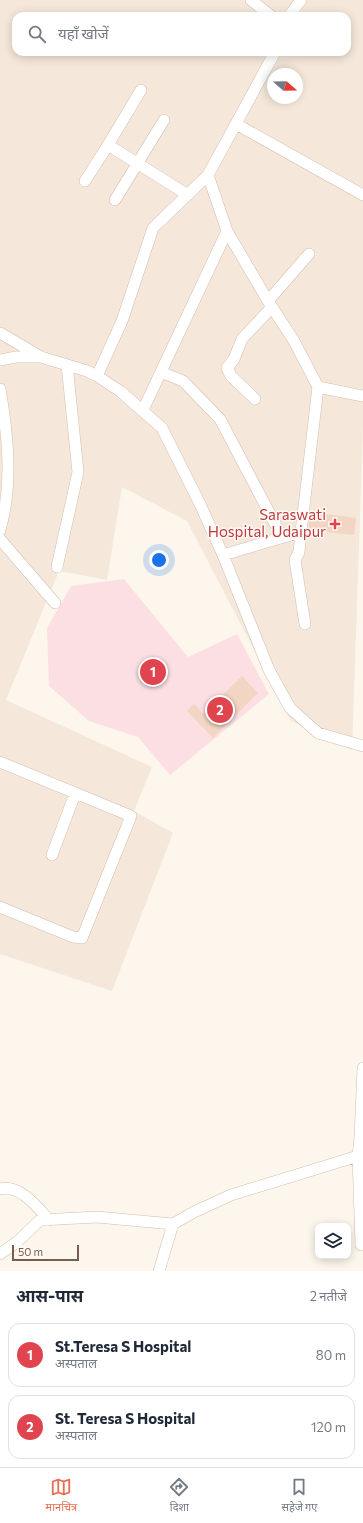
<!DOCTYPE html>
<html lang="hi">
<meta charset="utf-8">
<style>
:root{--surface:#fff;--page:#f2f2f3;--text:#1f2937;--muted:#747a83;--line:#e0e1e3;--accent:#e76f51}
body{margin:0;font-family:Commissioner,"Noto Sans Devanagari",sans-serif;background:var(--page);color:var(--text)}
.controls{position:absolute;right:12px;bottom:12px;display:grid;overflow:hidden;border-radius:8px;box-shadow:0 2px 10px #0003}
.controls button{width:36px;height:36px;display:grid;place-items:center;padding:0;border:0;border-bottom:1px solid var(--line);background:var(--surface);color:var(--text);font:20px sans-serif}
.compass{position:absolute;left:267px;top:68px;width:36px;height:36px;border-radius:50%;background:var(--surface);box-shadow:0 2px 10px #0003;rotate:110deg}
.scale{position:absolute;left:12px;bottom:10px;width:67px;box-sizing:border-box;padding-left:4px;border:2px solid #7a5c4d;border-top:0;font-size:11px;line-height:14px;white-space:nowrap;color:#7a5c4d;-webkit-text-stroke:3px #fffaf3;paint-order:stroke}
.you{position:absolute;left:159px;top:560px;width:14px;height:14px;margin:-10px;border:3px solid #fff;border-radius:50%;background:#1a73e8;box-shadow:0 0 0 6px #1a73e833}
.badge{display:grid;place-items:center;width:26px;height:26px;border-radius:50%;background:var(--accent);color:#fff;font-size:13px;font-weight:700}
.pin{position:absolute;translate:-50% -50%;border:2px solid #fff;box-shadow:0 1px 4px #0006}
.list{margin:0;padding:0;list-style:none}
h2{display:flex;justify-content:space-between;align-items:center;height:52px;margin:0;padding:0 16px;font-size:17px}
h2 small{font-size:13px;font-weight:400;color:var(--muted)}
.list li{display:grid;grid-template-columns:26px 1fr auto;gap:12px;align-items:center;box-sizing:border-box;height:64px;margin:0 8px 8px;padding:0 8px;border:1px solid var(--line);border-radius:12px}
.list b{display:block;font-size:15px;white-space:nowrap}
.list p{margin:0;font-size:13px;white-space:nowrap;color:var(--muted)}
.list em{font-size:13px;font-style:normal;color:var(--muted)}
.icon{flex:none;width:22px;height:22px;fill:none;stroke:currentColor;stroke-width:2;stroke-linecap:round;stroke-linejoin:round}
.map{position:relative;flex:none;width:363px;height:1271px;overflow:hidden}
.search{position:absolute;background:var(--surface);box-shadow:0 2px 10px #0003;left:12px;right:12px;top:12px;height:44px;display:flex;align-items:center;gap:10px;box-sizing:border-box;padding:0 14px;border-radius:12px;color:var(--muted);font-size:15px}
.sheet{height:196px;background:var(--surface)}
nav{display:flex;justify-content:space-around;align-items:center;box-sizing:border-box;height:56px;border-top:1px solid var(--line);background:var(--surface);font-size:11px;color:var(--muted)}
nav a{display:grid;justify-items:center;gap:2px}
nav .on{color:var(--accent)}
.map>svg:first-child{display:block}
</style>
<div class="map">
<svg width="363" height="1271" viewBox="0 0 363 1271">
<rect width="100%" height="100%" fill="#fdf6ec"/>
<path fill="#f5e8da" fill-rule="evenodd" d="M0,0H363V428L352,750L291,721L187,521L122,487L107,580L59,571L6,700L152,767L134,811L173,833L112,991L0,954ZM16,16H347V52H16ZM273,74H297V98H273Z"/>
<path fill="#fbdfe3" d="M124,579L188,657L237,634L269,694L170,775L138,737L89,721L49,686L47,628L71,586Z"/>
<path fill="#f3d5c3" d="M310,512L356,518L354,535L308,530Z
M242,676L258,693L213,738L187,711L194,704L203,714Z"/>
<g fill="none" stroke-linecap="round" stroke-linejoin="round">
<defs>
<path id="minor" d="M251,0L271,16
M289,16L301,0
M275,52L208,175L227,231L268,301L294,341L318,387
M236,124L363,195
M108,145L141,90
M85,181L108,145L188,195
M115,200L164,120
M268,301L309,254
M0,333L41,357L87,371L97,376L120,391L162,428L200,504L223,555L269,670L290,708L318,733L363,746
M0,360L16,357H40
M161,372L183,381L220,419L282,537
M97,376L122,321L153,228L208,175
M0,389C8,435 13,485 0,530
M255,399L231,376L227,368L234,359L242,339L272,307
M143,410L227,231
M301,532L299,552L295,560L305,624
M0,539L55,603
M223,555L301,532L318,387L363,396
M57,567L78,472L67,365
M0,762L131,816L82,938L73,937L0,907
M52,855L75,794
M363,1068L360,1137L363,1140
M360,1137L358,1156L361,1245
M0,1189C20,1184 37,1207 49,1220
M0,1254L17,1242L40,1220L97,1217L173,1224L194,1212L231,1195L358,1156L363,1158
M159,1271L173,1224"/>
</defs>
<use href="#minor" stroke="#d1beb0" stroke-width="12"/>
<use href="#minor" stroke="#fff" stroke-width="11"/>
</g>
<path fill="#e0444e" stroke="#fffaf3" stroke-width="1.5" d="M333 518h4v4h4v4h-4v4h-4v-4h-4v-4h4z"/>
<g text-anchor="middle" stroke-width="3" stroke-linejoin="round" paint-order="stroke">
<g font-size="15" fill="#be3a42" stroke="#fffaf3" text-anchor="end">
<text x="326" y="520">Saraswati<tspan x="326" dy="17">Hospital, Udaipur</tspan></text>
</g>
</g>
</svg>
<div class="controls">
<button><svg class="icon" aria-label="layers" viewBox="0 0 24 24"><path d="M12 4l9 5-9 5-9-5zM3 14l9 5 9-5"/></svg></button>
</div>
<svg class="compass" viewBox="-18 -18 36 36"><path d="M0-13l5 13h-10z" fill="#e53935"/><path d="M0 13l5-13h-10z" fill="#747a83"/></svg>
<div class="scale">50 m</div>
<div class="you"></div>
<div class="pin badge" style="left:153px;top:672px;background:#e0444e">1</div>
<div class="pin badge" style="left:220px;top:710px;background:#e0444e">2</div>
<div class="search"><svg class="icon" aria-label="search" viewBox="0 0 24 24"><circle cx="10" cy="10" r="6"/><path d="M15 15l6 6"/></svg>यहाँ खोजें</div>
</div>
<section class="sheet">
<h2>आस-पास<small>2 नतीजे</small></h2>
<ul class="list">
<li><span class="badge" style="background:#e0444e">1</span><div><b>St.Teresa S Hospital</b><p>अस्पताल</p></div><em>80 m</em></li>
<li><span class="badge" style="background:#e0444e">2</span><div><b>St. Teresa S Hospital</b><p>अस्पताल</p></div><em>120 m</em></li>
</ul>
</section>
<nav>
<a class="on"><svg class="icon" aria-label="map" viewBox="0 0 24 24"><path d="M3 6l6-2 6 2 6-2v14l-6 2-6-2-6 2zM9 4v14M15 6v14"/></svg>मानचित्र</a>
<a><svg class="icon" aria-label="directions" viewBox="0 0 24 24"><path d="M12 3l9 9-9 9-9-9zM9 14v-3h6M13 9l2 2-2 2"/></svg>दिशा</a>
<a><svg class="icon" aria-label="saved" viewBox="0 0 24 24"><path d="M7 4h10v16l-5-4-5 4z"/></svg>सहेजे गए</a>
</nav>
